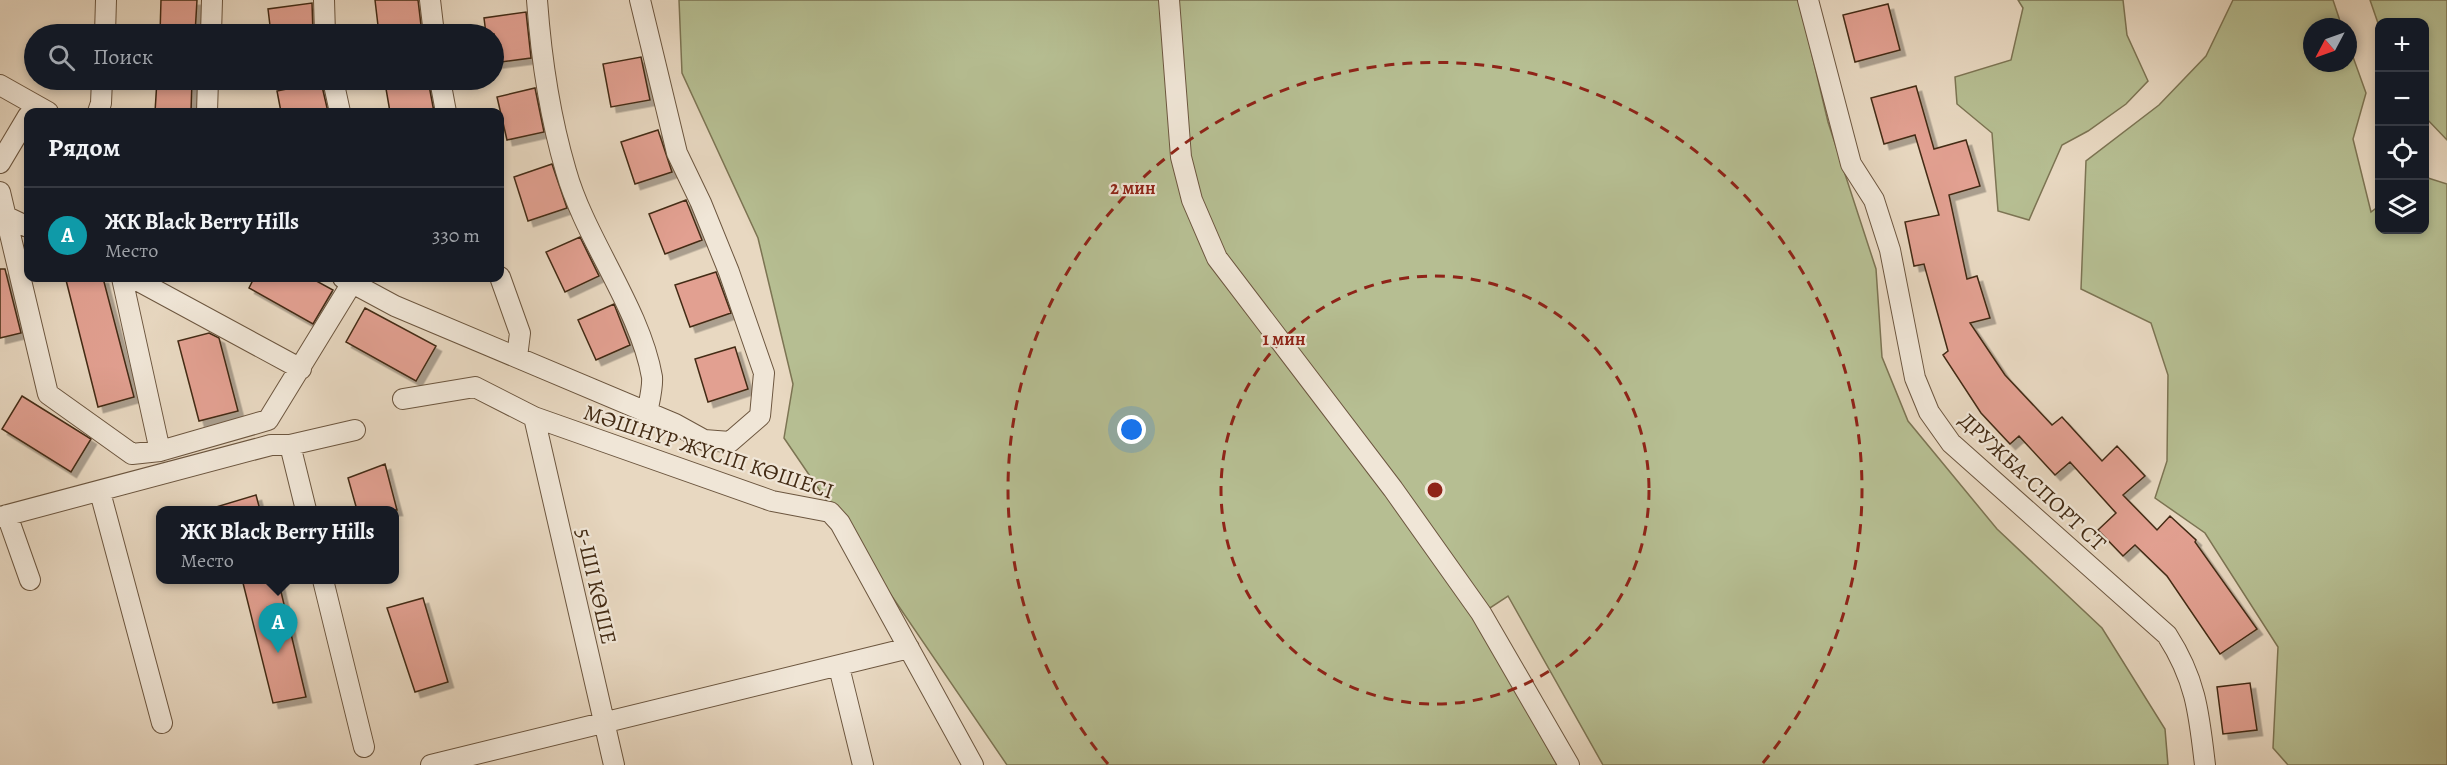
<!DOCTYPE html>
<html lang="ru">
<meta charset="utf-8">
<style>
:root{--surface:#171b24;--page:#242831;--text:#f1f3f6;--muted:#9ea1a6;--line:#363941;--accent:#c59692}
body{margin:0;font-family:Alegreya,serif;background:var(--page);color:var(--text)}
.controls{position:absolute;right:18px;top:18px;display:grid;overflow:hidden;border-radius:12px;box-shadow:0 3px 9px #0003}
.controls button{width:54px;height:54px;display:grid;place-items:center;padding:0;border:0;border-bottom:2px solid var(--line);background:var(--surface);color:var(--text);font:30px sans-serif}
.compass{position:absolute;left:2303px;top:18px;width:54px;height:54px;border-radius:50%;background:var(--surface);box-shadow:0 3px 9px #0003;rotate:229deg}
.you{position:absolute;left:1132px;top:430px;width:21px;height:21px;margin:-15px;border:4px solid #fff;border-radius:50%;background:#1a73e8;box-shadow:0 0 0 9px #1a73e833}
.badge{display:grid;place-items:center;width:39px;height:39px;border-radius:50%;background:var(--accent);color:#fff;font-size:20px;font-weight:700}
.pin{position:absolute;translate:-50% -50px;filter:drop-shadow(0 2px 3px #0008)}
.pin::after{content:'';position:absolute;top:32px;width:21px;height:18px;background:inherit;clip-path:polygon(0 0,100% 0,50% 100%)}
.popup{position:absolute;left:156px;top:506px;width:243px;height:78px;box-sizing:border-box;display:grid;place-content:center;border-radius:12px;background:var(--surface);filter:drop-shadow(0 2px 4px #0005);font-size:20px;white-space:nowrap;color:var(--muted)}
.popup b{font-size:22px;color:var(--text)}
.popup::after{content:'';position:absolute;left:50%;top:100%;margin-left:-12px;border:12px solid transparent;border-top-color:var(--surface)}
.list{margin:0;padding:0;list-style:none}
h2{display:flex;justify-content:space-between;align-items:center;height:78px;margin:0;padding:0 24px;font-size:26px}
h2 small{font-size:20px;font-weight:400;color:var(--muted)}
.list li{display:grid;grid-template-columns:39px 1fr auto;gap:18px;align-items:center;box-sizing:border-box;height:96px;padding:0 24px;border-top:2px solid var(--line)}
.list b{display:block;font-size:22px;white-space:nowrap}
.list p{margin:0;font-size:20px;white-space:nowrap;color:var(--muted)}
.list em{font-size:20px;font-style:normal;color:var(--muted)}
.icon{flex:none;width:33px;height:33px;fill:none;stroke:currentColor;stroke-width:2;stroke-linecap:round;stroke-linejoin:round}
.map{position:relative;flex:none;width:2447px;height:765px;overflow:hidden}
.search{position:absolute;background:var(--surface);box-shadow:0 3px 9px #0003;left:24px;top:24px;width:480px;height:66px;display:flex;align-items:center;gap:15px;box-sizing:border-box;padding:0 21px;border-radius:33px;color:var(--muted);font-size:22px}
.panel{position:absolute;background:var(--surface);box-shadow:0 3px 9px #0003;left:24px;top:108px;width:480px;height:174px;border-radius:12px}
.map>svg:first-child{display:block}
</style>
<div class="map">
<svg width="2447" height="765" viewBox="0 0 2447 765">
<defs>
<filter id="shadow"><feDropShadow dx="5.5" dy="5.5" stdDeviation="0" flood-color="#0004"/></filter>
</defs>
<rect width="100%" height="100%" fill="#e8d8c1"/>
<filter id="stains"><feTurbulence type="fractalNoise" baseFrequency=".00333" numOctaves="4"/><feColorMatrix values="0 0 0 0 .2 0 0 0 0 .09 0 0 0 0 .02 0 0 0 .5 -.17"/></filter>
<radialGradient id="worn" r=".72"><stop offset=".6" stop-color="#630" stop-opacity="0"/><stop offset="1" stop-color="#630" stop-opacity=".3"/></radialGradient>
<path fill="#b6be92" stroke="#7c7453" stroke-width="1.5" d="M679,0H1799L1828,122L1876,269L1882,357L1908,421L1997,529L2102,628L2165,729L2168,765H1603L1508,596L1476,617L1557,765H1007L784,438L793,384L758,238L682,73Z
M2018,0H2123L2127,35L2148,81L2126,104L2088,131L2062,145L2029,220L1998,211L1992,133L1957,104L1955,77L2011,60L2023,8Z
M2233,0H2333L2342,27H2312V63H2348V43L2366,93L2353,139L2371,212L2379,206L2380,230H2424L2425,177L2447,184V765H2288L2273,748L2278,647L2205,533L2155,498L2167,461L2168,375L2151,323L2081,289L2086,161L2159,105L2206,56Z
M2370,0H2447V140L2425,117L2424,22H2380L2379,26Z"/>
<path fill="#e2a091" stroke="#432b14" stroke-width="1.5" filter="url(#shadow)" d="M161,0H197L195,34H160Z
M375,0H418L422,34H379Z
M312,3L313,34H271L268,9Z
M1888,4L1900,50L1855,62L1843,15Z
M526,12L531,58L494,63V34H486L484,18Z
M641,57L650,100L611,107L603,64Z
M157,80H192L191,112H155Z
M413,80H428L434,112H390L385,83Z
M321,82L328,112H281L277,91Z
M1916,86L1934,149L1966,140L1980,186L1949,195L1967,279L1977,276L1990,318L1970,323L2005,375L2052,425L2062,417L2102,461L2117,446L2145,476L2123,495L2157,530L2170,516L2196,540L2195,542L2257,629L2220,654L2167,576L2135,545L2123,556L2098,530L2116,513L2070,462L2055,475L2019,436L2010,444L1981,413L1943,355L1948,351L1924,264L1914,266L1905,222L1939,215L1915,135L1884,144L1871,98Z
M535,88L544,132L507,140L497,97Z
M658,130L672,172L635,184L621,142Z
M552,164L567,208L528,221L514,177Z
M686,200L702,240L665,254L649,214Z
M580,237L599,276L565,292L546,252Z
M0,269H5L21,333L0,338Z
M716,272L731,313L690,327L675,285Z
M77,278H103L134,397L98,407L66,280Z
M254,278H311L333,290L313,324L249,288Z
M614,304L630,345L596,360L578,320Z
M365,308L436,346L416,381L346,342Z
M209,333L219,338L238,411L199,421L178,341Z
M735,347L748,389L708,402L695,359Z
M22,396L91,439L71,472L2,429Z
M385,464L397,510H357L348,478Z
M256,495L260,510H216V507Z
M242,579H278L306,697L273,703Z
M423,598L448,682L415,692L387,608Z
M2250,683L2257,730L2223,734L2217,687Z"/>
<g fill="none" stroke-linecap="round" stroke-linejoin="round">
<defs>
<path id="minor" d="M324,0L325,34
M430,0L434,34
M537,0C541,56 550,117 566,171C585,239 640,308 652,377C653,388 649,402 647,413
M1169,0L1181,157L1192,200L1217,258L1393,489L1481,613L1569,765
M1808,0L1851,164L1874,200L1890,250L1915,378L1929,412L1951,443L2167,635C2196,680 2199,713 2205,765
M105,34L106,0
M211,34L212,0
M333,80L340,112
M440,80L446,112
M0,85L48,112
M98,112L101,103L102,80
M207,112L208,80
M0,163L28,116
M0,192L48,394L132,454L160,451L268,420L355,278
M7,217L28,227
M500,277L520,333L517,357
M122,278L160,451
M133,278L301,369
M343,278L395,306L675,424L704,440L730,442L760,416L764,373L729,272L701,203L677,153L640,0
M403,399L475,387L534,417L772,501L830,512L840,523L973,765
M534,417L614,765
M290,445L306,510
M100,492L162,723
M7,515L30,580
M0,517L271,445H290L355,430
M323,580L364,747
M839,667L863,765
M431,765L909,648"/>
</defs>
<use href="#minor" stroke="#6c563f" stroke-width="22"/>
<use href="#minor" stroke="#f0e6d7" stroke-width="20"/>
</g>
<g fill="none" stroke="#8f2418" stroke-width="3" stroke-dasharray="10 8">
<circle cx="1435" cy="490" r="214"/>
<path d="M1108 764A427 427 0 1 1 1762 764"/>
</g>
<g text-anchor="middle" stroke-width="4.5" stroke-linejoin="round" paint-order="stroke">
<g font-size="22" fill="#432b14" stroke="#f0e6d7">
<text transform="translate(709 451) rotate(18)" y="8">МӘШHҮР ЖҮСІП КӨШЕСІ</text>
<text transform="translate(2033 481) rotate(43)" y="8">ДРУЖБА-СПОРТ СТ</text>
<text transform="translate(597 586) rotate(77)" y="8">5-ШІ КӨШЕ</text>
</g>
</g>
<circle cx="1435" cy="490" r="9" fill="#8f2418" stroke="#f0e6d7" stroke-width="3"/>
<g font-size="18" text-anchor="middle" font-weight="bold" fill="#8f2418" stroke="#f0e6d7" stroke-width="4.5" stroke-linejoin="round" paint-order="stroke">
<text x="1133" y="194">2 мин</text>
<text x="1284" y="345">1 мин</text>
</g>
<rect width="100%" height="100%" filter="url(#stains)"/>
<rect width="100%" height="100%" fill="url(#worn)"/>
</svg>
<div class="controls">
<button>+</button>
<button>−</button>
<button><svg class="icon" aria-label="locate" viewBox="0 0 24 24"><circle cx="12" cy="12" r="6"/><path d="M12 2v4M12 18v4M2 12h4M18 12h4"/></svg></button>
<button><svg class="icon" aria-label="layers" viewBox="0 0 24 24"><path d="M12 4l9 5-9 5-9-5zM3 14l9 5 9-5"/></svg></button>
</div>
<svg class="compass" viewBox="-18 -18 36 36"><path d="M0-13l5 13h-10z" fill="#e53935"/><path d="M0 13l5-13h-10z" fill="#9ea1a6"/></svg>
<div class="you"></div>
<div class="pin badge" style="left:278px;top:653px;background:#0f9aa8">A</div>
<div class="popup"><b>ЖК Black Berry Hills</b>Место</div>
<div class="search"><svg class="icon" aria-label="search" viewBox="0 0 24 24"><circle cx="10" cy="10" r="6"/><path d="M15 15l6 6"/></svg>Поиск</div>
<section class="panel">
<h2>Рядом<small></small></h2>
<ul class="list">
<li><span class="badge" style="background:#0f9aa8">A</span><div><b>ЖК Black Berry Hills</b><p>Место</p></div><em>330 m</em></li>
</ul>
</section>
</div>
